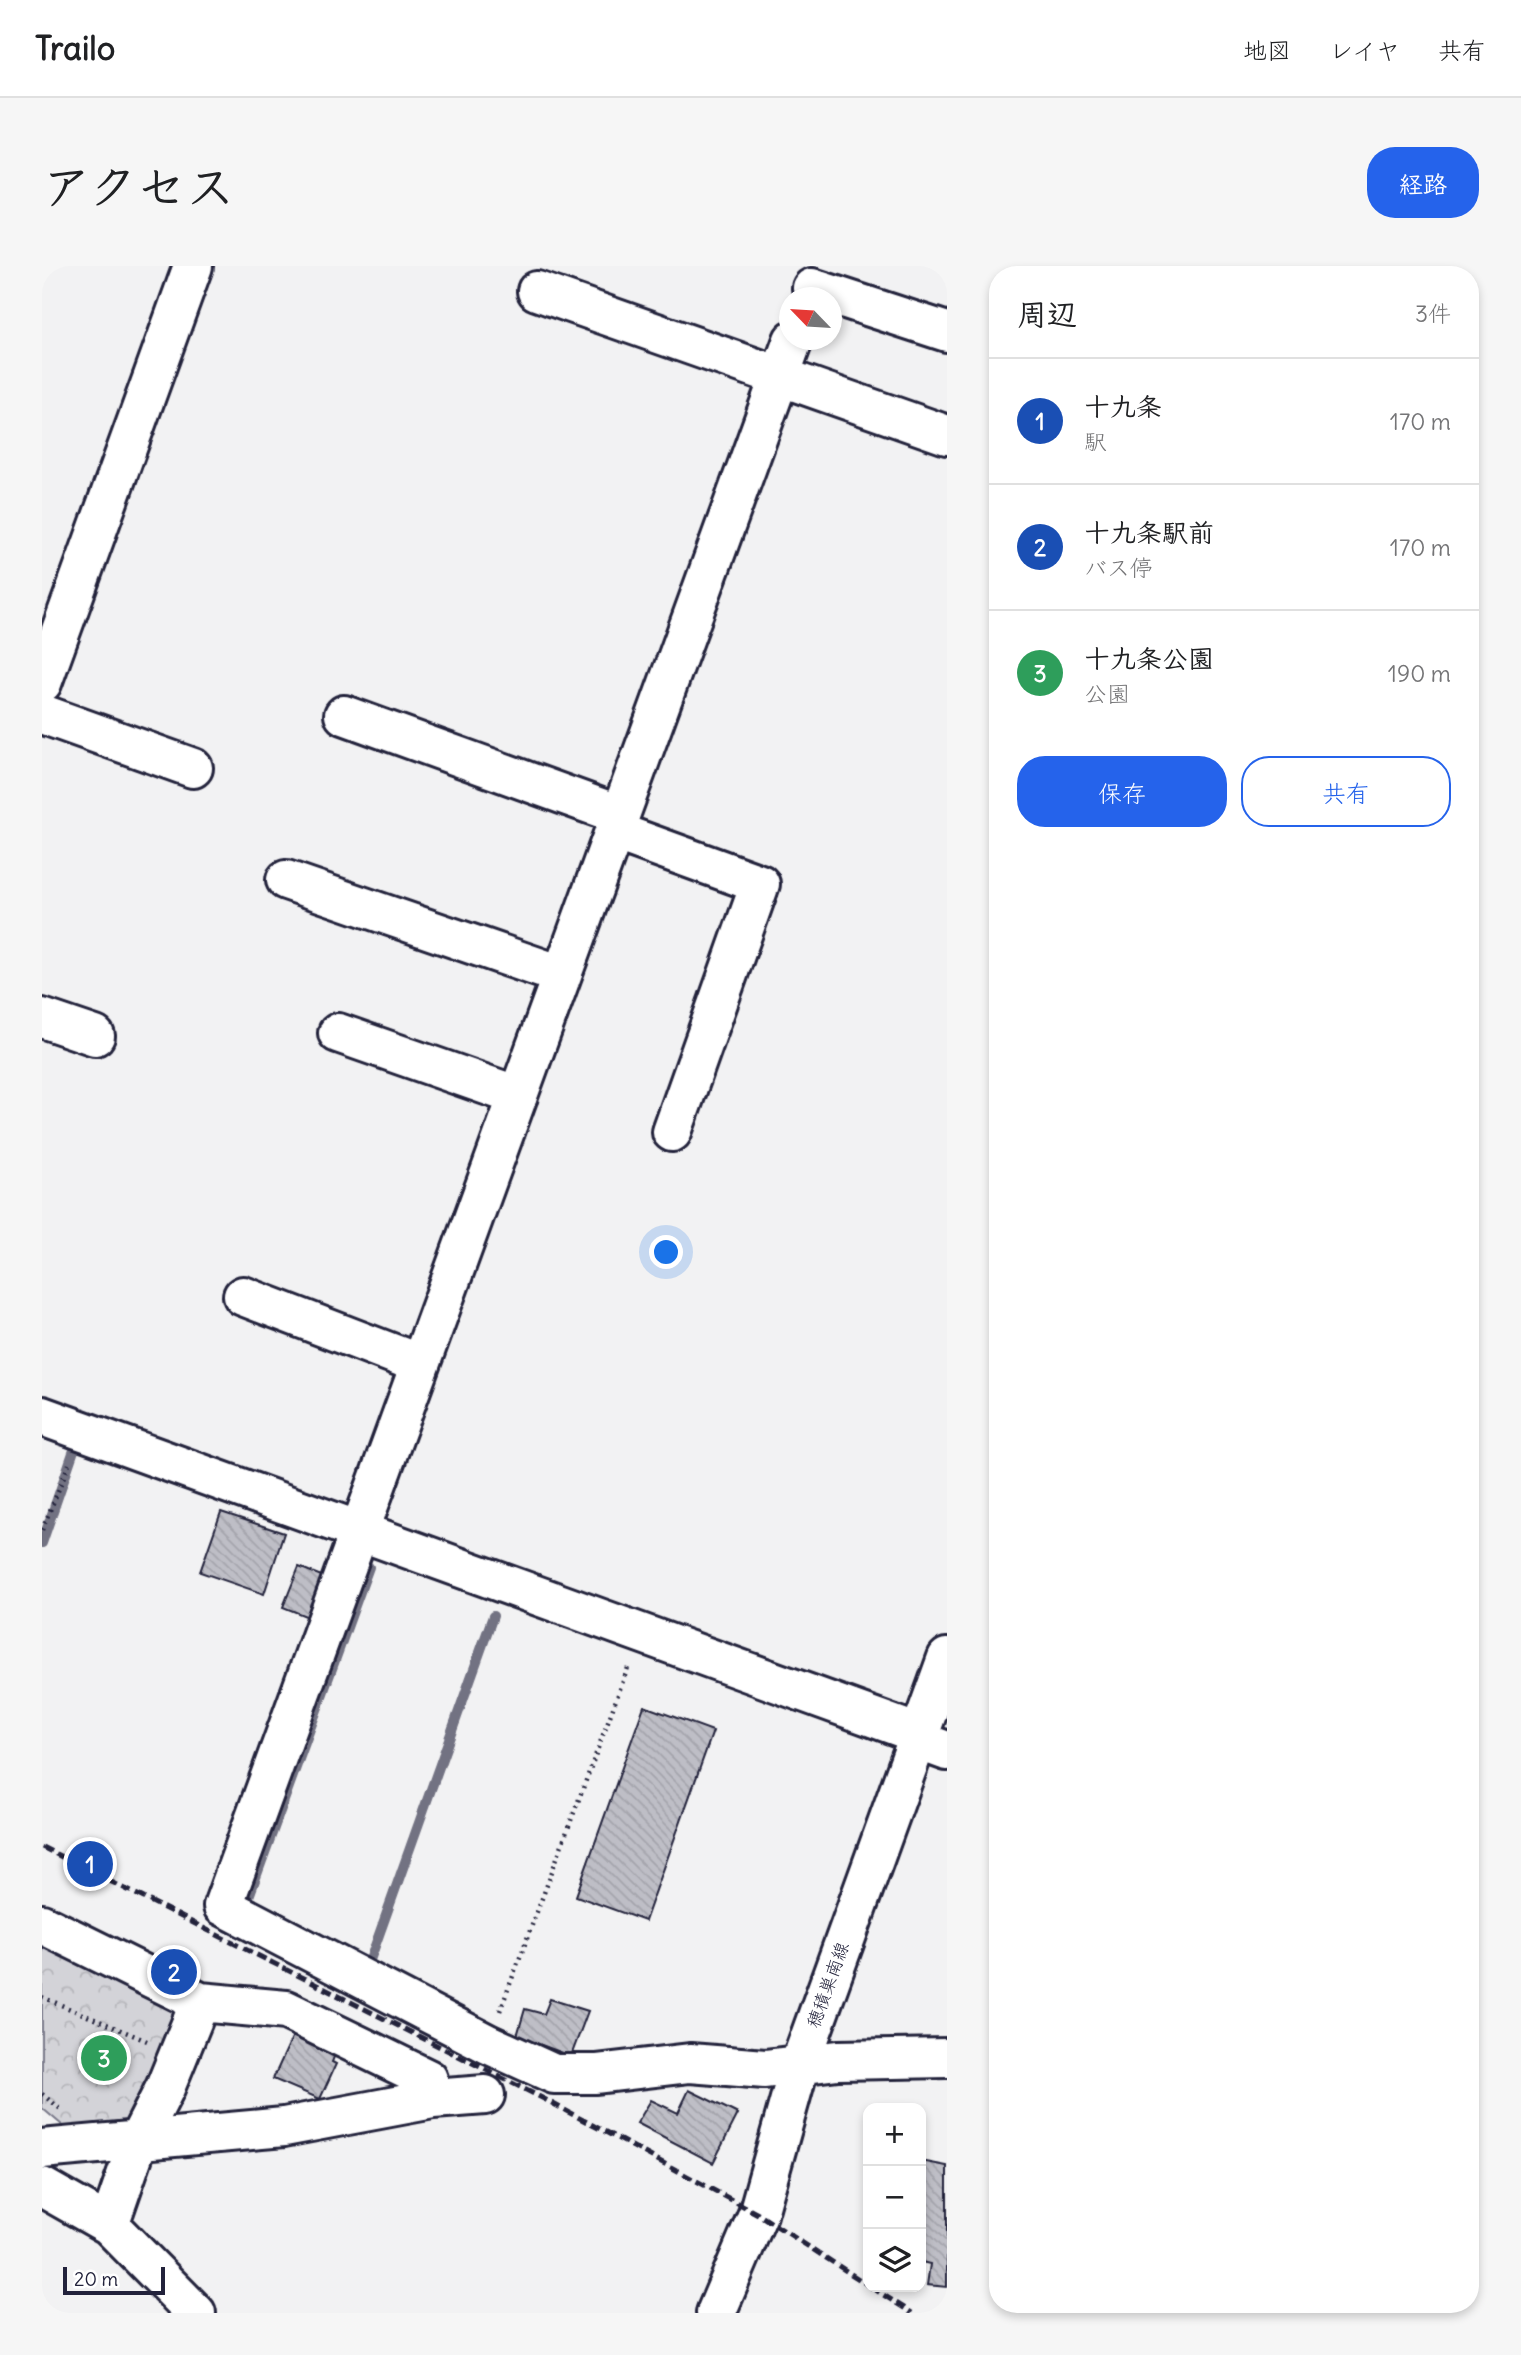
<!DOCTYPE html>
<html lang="ja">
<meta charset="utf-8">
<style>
:root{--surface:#fff;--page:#f6f6f6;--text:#202124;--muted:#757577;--line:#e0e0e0;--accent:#2563eb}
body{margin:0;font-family:Delius,"Klee One",sans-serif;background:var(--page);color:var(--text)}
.controls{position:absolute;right:21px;bottom:21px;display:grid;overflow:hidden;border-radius:14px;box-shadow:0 4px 10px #0003}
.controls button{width:63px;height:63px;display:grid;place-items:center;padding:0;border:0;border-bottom:2px solid var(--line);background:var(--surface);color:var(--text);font:35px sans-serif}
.compass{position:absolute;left:737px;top:21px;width:63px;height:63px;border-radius:50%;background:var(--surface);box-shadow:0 4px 10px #0003;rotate:295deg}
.scale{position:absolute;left:21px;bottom:18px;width:102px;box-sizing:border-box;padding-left:7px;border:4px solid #22223b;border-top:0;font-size:19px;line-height:24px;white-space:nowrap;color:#22223b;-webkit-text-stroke:5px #fff;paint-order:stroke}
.you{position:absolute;left:625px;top:987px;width:24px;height:24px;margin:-18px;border:5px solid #fff;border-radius:50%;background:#1a73e8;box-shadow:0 0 0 10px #1a73e833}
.badge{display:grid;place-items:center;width:46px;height:46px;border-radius:50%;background:var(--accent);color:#fff;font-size:23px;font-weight:700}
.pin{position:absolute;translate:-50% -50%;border:4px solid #fff;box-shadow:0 2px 7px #0006}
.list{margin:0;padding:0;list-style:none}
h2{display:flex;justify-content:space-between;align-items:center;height:91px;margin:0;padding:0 28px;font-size:30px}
h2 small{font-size:23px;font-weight:400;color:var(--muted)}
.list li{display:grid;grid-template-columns:46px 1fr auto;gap:21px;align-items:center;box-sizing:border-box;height:126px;padding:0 28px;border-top:2px solid var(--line)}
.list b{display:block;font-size:26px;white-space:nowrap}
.list p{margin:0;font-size:23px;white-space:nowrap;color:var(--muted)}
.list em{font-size:23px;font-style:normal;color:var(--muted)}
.actions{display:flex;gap:14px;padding:21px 28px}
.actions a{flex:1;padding:16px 0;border:2px solid var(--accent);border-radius:28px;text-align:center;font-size:24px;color:var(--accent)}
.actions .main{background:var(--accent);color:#fff}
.icon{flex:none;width:38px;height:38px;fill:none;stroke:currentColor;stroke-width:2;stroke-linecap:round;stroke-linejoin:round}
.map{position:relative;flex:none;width:905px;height:2047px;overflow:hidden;border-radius:28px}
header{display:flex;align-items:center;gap:42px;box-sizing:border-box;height:98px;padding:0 35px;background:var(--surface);border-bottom:2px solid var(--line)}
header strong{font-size:33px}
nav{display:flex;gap:38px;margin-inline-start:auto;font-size:24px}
.intro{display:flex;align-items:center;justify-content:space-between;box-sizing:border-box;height:168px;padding:0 42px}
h1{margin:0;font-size:49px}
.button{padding:18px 32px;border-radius:28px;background:var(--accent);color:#fff;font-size:24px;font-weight:700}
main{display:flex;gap:42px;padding:0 42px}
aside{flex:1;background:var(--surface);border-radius:28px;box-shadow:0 4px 10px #0003}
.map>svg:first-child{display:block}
</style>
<header>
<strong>Trailo</strong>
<nav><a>地図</a><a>レイヤ</a><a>共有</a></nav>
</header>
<div class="intro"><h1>アクセス</h1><a class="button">経路</a></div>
<main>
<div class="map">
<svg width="905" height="2047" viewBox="0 0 905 2047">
<defs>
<pattern id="forest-crowns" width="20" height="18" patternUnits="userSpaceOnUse" patternTransform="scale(1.75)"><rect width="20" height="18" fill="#d3d3d8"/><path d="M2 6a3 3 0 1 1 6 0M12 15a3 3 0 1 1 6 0" fill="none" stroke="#b5b5ba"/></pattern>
<pattern id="building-back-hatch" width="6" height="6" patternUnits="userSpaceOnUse" patternTransform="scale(1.75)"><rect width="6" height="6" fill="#bebec6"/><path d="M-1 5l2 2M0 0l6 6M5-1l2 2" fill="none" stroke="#a3a3ab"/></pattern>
</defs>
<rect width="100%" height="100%" fill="#f2f2f3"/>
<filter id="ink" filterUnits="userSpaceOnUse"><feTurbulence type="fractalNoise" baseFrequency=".0143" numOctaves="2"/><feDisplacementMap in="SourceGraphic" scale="14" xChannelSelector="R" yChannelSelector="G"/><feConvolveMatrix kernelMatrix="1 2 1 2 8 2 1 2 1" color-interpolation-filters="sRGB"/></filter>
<g filter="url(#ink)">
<path fill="url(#forest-crowns)" stroke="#7a7a8a" stroke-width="2" d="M0,1673L143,1743L103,1850L27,1865L0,1842Z"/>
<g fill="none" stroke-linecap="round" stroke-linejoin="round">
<path stroke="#727282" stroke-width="10" d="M0,1277L32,1184
M205,1636L327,1301
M328,1694L451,1350"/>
</g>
<path fill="url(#building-back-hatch)" stroke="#22223b" stroke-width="2" d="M179,1246L242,1267L222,1328L158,1306Z
M257,1301L282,1311L266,1351L241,1341Z
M602,1440L671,1465L603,1655L534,1630Z
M508,1733L546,1745L529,1790L475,1770L483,1743L502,1748Z
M252,1767L294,1786L290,1796L294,1798L278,1833L231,1813Z
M647,1824L696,1848L671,1897L595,1857L609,1834L636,1847Z
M879,1895L905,1900V2021L885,2019L888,1998L879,1996Z"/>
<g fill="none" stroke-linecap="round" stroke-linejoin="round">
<defs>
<path id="minor" d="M770,22L905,66
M495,25L905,169
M751,74L181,1640L446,1778L512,1808H554L648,1797L723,1803L796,1794L905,1792
M0,417L151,0
M0,448L151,502
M302,449L578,549
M572,565L718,618L630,866
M244,614L519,709
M0,752L53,770
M296,767L476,830
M201,1030L378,1098
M0,1150L877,1468
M875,1474L905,1485
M0,1658L158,1736L123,1822L96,1875L67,1959
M158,1736L244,1744L386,1813L391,1833
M0,1883L242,1861L391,1833L443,1829
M0,1921L67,1959L154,2047"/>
<path id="major" d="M674,2047L716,1948L757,1801L905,1392"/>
</defs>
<use href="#minor" stroke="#22223b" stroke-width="44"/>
<use href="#major" stroke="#22223b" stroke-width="44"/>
<path stroke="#22223b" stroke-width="4.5" stroke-dasharray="2 5" stroke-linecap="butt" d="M0,1264L27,1198
M0,1731L105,1775
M458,1745L587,1399
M0,1828L21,1845"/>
<use href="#minor" stroke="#fff" stroke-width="38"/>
<use href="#major" stroke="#fff" stroke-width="38"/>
<path stroke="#22223b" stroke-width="5" stroke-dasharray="10 5" stroke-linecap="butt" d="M0,1581L504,1834L716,1948L826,2019
M829,2021L870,2047"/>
</g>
</g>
<g text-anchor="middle" stroke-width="5" stroke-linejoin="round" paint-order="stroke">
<g font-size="18" fill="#22223b" stroke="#fff">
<text transform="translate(786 1719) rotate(-70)" y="6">穂積巣南線</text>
</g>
</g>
</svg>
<div class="controls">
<button>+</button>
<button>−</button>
<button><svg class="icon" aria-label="layers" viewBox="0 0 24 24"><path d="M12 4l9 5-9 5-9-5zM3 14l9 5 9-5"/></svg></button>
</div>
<svg class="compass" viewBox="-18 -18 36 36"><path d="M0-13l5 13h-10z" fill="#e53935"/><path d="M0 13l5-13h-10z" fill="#757577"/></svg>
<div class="scale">20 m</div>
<div class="you"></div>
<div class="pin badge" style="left:48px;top:1598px;background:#1a4fb4">1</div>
<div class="pin badge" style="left:132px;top:1706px;background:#1a4fb4">2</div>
<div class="pin badge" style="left:62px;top:1792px;background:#2e9e5b">3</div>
</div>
<aside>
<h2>周辺<small>3件</small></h2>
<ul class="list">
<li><span class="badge" style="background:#1a4fb4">1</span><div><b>十九条</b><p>駅</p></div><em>170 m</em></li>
<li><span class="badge" style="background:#1a4fb4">2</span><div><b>十九条駅前</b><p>バス停</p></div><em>170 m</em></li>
<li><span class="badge" style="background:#2e9e5b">3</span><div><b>十九条公園</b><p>公園</p></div><em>190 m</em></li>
</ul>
<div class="actions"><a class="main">保存</a><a>共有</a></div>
</aside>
</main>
